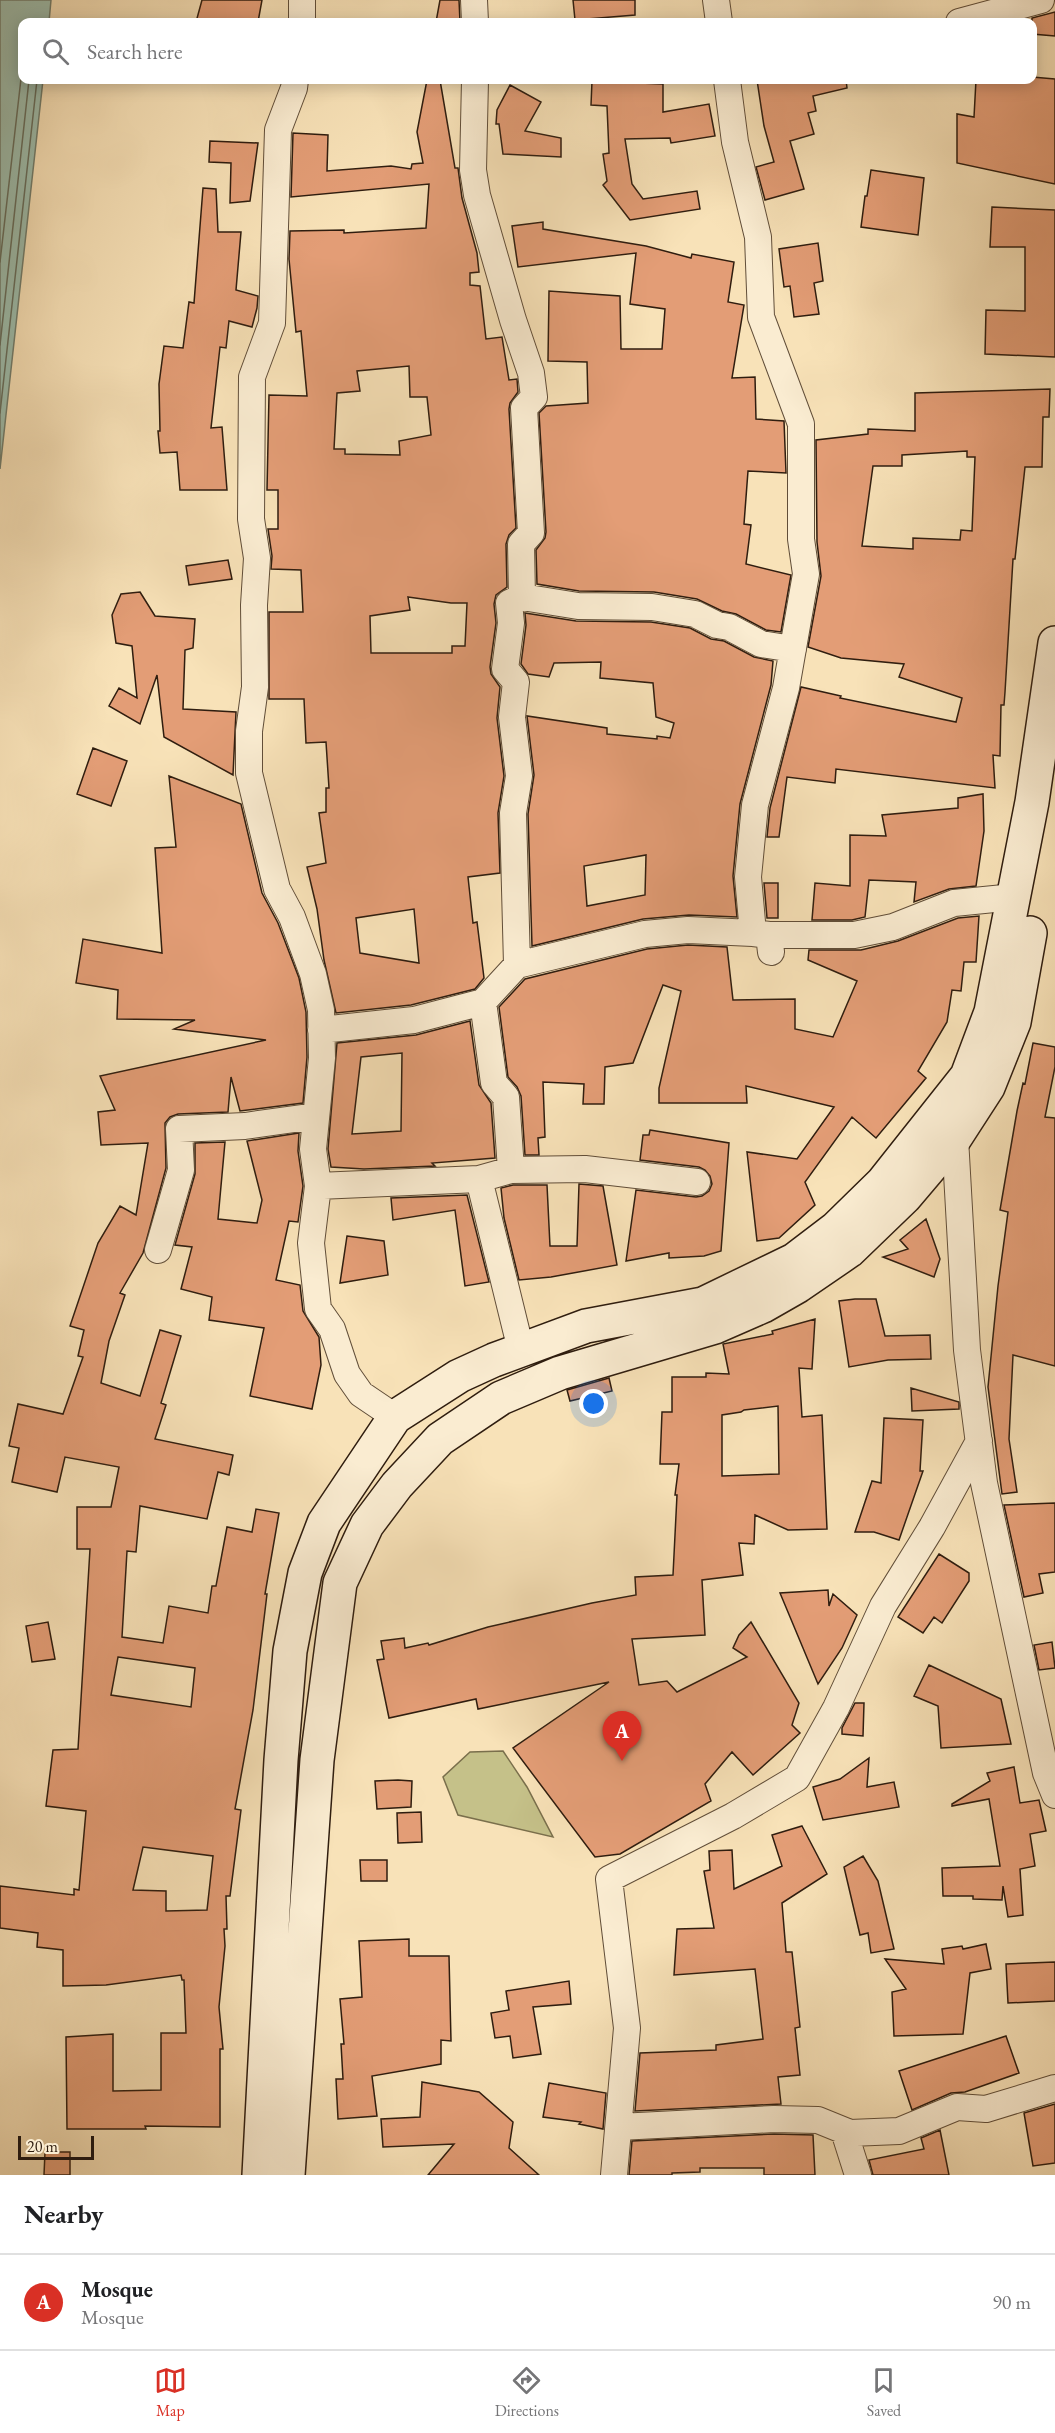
<!DOCTYPE html>
<style>
:root{--surface:#fff;--page:#f2f2f2;--text:#202124;--muted:#757577;--line:#e0e0e0;--accent:#d93025}
body{margin:0;font-family:"EB Garamond",serif;background:var(--page);color:var(--text)}
.scale{position:absolute;left:18px;bottom:15px;width:76px;box-sizing:border-box;padding-left:6px;border:3px solid #2f1d0f;border-top:0;font-size:16px;line-height:21px;white-space:nowrap;color:#2f1d0f;-webkit-text-stroke:4px #faecd1;paint-order:stroke}
.you{position:absolute;left:594px;top:1404px;width:21px;height:21px;margin:-15px;border:4px solid #fff;border-radius:50%;background:#1a73e8;box-shadow:0 0 0 9px #1a73e833}
.badge{display:grid;place-items:center;width:39px;height:39px;border-radius:50%;background:var(--accent);color:#fff;font-size:20px;font-weight:700}
.pin{position:absolute;translate:-50% -50px;filter:drop-shadow(0 2px 3px #0008)}
.pin::after{content:'';position:absolute;top:32px;width:21px;height:18px;background:inherit;clip-path:polygon(0 0,100% 0,50% 100%)}
.list{margin:0;padding:0;list-style:none}
h2{display:flex;justify-content:space-between;align-items:center;height:78px;margin:0;padding:0 24px;font-size:26px}
h2 small{font-size:20px;font-weight:400;color:var(--muted)}
.list li{display:grid;grid-template-columns:39px 1fr auto;gap:18px;align-items:center;box-sizing:border-box;height:96px;padding:0 24px;border-top:2px solid var(--line)}
.list b{display:block;font-size:22px;white-space:nowrap}
.list p{margin:0;font-size:20px;white-space:nowrap;color:var(--muted)}
.list em{font-size:20px;font-style:normal;color:var(--muted)}
.icon{flex:none;width:33px;height:33px;fill:none;stroke:currentColor;stroke-width:2;stroke-linecap:round;stroke-linejoin:round}
.map{position:relative;flex:none;width:1055px;height:2175px;overflow:hidden}
.search{position:absolute;background:var(--surface);box-shadow:0 3px 15px #0003;left:18px;right:18px;top:18px;height:66px;display:flex;align-items:center;gap:15px;box-sizing:border-box;padding:0 21px;border-radius:12px;color:var(--muted);font-size:22px}
.sheet{height:174px;background:var(--surface)}
nav{display:flex;justify-content:space-around;align-items:center;box-sizing:border-box;height:84px;border-top:2px solid var(--line);background:var(--surface);font-size:16px;color:var(--muted)}
nav a{display:grid;justify-items:center;gap:3px}
nav .on{color:var(--accent)}
.map>svg:first-child{display:block}
</style>
<div class="map">
<svg width="1055" height="2175" viewBox="0 0 1055 2175">
<rect width="100%" height="100%" fill="#f8e2b8"/>
<filter id="stains"><feTurbulence type="fractalNoise" baseFrequency=".00333" numOctaves="4"/><feColorMatrix values="0 0 0 0 .2 0 0 0 0 .09 0 0 0 0 .02 0 0 0 .5 -.17"/></filter>
<radialGradient id="worn" r=".72"><stop offset=".6" stop-color="#630" stop-opacity="0"/><stop offset="1" stop-color="#630" stop-opacity=".3"/></radialGradient>
<path fill="#c5c189" stroke="#7a6f4c" stroke-width="1.5" d="M503,1751L527,1787L553,1837L458,1815L443,1777L470,1752Z"/>
<path fill="#9dbeae" stroke="#717e6e" stroke-width="1.5" d="M0,0H51L49,22H22V80H43L0,469Z"/>
<g fill="none" stroke-linecap="round" stroke-linejoin="round">
<path stroke="#666e5e" stroke-width="1.5" d="M0,262L22,70
M0,345L29,80
M0,413L37,80"/>
</g>
<path fill="#e39d76" stroke="#2f1d0f" stroke-width="1.5" fill-rule="evenodd" d="M202,0H262L258,22H196Z
M440,0H459L460,22H436Z
M573,0H635V15L575,20Z
M1055,12V36L1032,34V18Z
M1032,77L1055,79V184L957,163V114L974,117L976,80H1032Z
M427,80H440L455,168H458L462,198L477,253L479,272L470,273V285L480,286L486,339L502,337L509,380L517,379L518,392L510,403L509,409L516,528L509,535L506,544L507,587L496,595L494,604L496,623L490,667L491,674L500,687L497,718L504,776L498,813L500,873L468,877L473,923L477,922L484,978L475,989L411,1005L336,1013L324,960L317,909L307,867L326,863L319,813L326,812V788H329L326,742L306,743L304,699H269V612H303L301,570L271,569L272,556L268,529H278V490H267L269,395L307,396L301,331L296,332L289,259L290,231L344,230V233L426,228L429,184L291,197L293,133L328,135L327,171L391,166L411,169L412,164L423,163L417,132ZM409,366L410,397H427L431,435L399,441L400,455L345,454V449H334L337,393L360,391L357,371ZM408,597L451,603H467L465,646H452V653H371L370,616L410,610ZM414,909L419,963L360,953L356,918Z
M757,80H846L847,88L813,96L816,111L808,113L814,134L790,141L804,189L765,200L756,167L774,162L764,126Z
M592,81L663,84V112L709,104L715,136L671,143L670,138L625,139L632,184L643,199L697,191L700,209L630,220L603,185L607,181L603,154L609,153L607,106L591,105Z
M510,85L541,102L525,131L561,138V157L503,154L499,124H496L497,110Z
M210,141L258,143L250,201L230,203L231,163L209,162Z
M871,170L924,178L918,235L861,227L865,196H867Z
M203,188L216,189L218,232H241L236,290L258,296L257,308L252,327L229,321L226,348L220,347L211,428L222,427L227,490H180L177,452L160,453L158,431H160L159,384L164,346L183,348L189,302L194,303Z
M992,207L1055,210V357L985,354L986,310L1025,311V247H990Z
M543,222V229L646,246L691,258L692,254L734,262L728,302L744,305L732,378L755,377L756,419L784,421L786,473L748,471L744,524L751,525L746,564L791,575L781,632L766,630L736,614L722,611L697,599L654,592L579,591L537,584L536,550L545,538L546,532L539,413L546,406L588,403L587,362L548,361L549,291L620,296L621,349H662L665,309L630,304L636,253L518,267L512,226Z
M818,243L823,281L814,283L819,314L794,317L790,286L784,287L779,249Z
M1050,389L1049,417H1043L1042,467H1025L1015,559H1013L1005,692L1004,705H1001L1000,756L993,755L995,788L836,769L835,783L787,777L779,837H767L770,808L801,687L841,696L840,698L956,722L962,698L899,677L904,664L841,658L808,647L821,576L817,542L816,440L868,434V429L915,431V393ZM967,451V457H975L972,531L961,530L960,540L913,538V549L862,546L873,466H902V455Z
M228,560L232,579L189,585L186,566Z
M140,592L155,616L195,619L193,648L185,650L183,709L236,712L233,775L164,737L157,675L140,724L109,706L119,688L137,698L132,646L116,643L112,615L121,594Z
M525,613L576,621L651,622L690,628L711,639L724,641L754,657L773,661L771,685L740,804L733,876L737,917L689,915L643,919L532,946L528,814L534,775L527,716L607,728V734L657,739V736L670,738L674,723L656,717L653,683L600,678L601,662L554,663L549,677L528,674L521,664L526,625ZM646,855L645,895L587,906L584,866Z
M93,748L127,761L111,806L77,794Z
M169,776L241,804L262,893L278,923L299,978L306,1012L307,1057L303,1103L240,1111L231,1077L228,1112L178,1114L170,1117L165,1123L166,1168L143,1253L120,1293L125,1295L109,1341L101,1383L140,1396L160,1330L181,1336L161,1403L166,1405L155,1439L233,1455L229,1475L218,1472L207,1519L140,1506L136,1552L127,1551L122,1637L163,1643L169,1606L208,1613L212,1586H216L227,1527L252,1532L256,1509L279,1513L265,1594H267L253,1710L235,1809L241,1810L230,1896H226L227,1929H224L225,1946L219,2007L223,2049H220V2127L145,2126L146,2129H67L66,2037L113,2034V2091L161,2090V2033H186L184,1980H182L181,1975L106,1985L63,1986V1950L37,1947L38,1933L0,1928V1886L74,1895V1889L79,1890L86,1811L46,1806L53,1750L78,1749L90,1549H77V1507H111L119,1467L65,1457L57,1492L12,1482L19,1448L9,1446L18,1404L63,1414L83,1357L78,1356L84,1330L70,1326L98,1243L120,1206L136,1215L148,1143L101,1145L98,1112L115,1110L100,1076L266,1040L174,1029L195,1020L117,1019L118,990L76,983L83,939L162,953L155,848L176,847ZM118,1657L195,1668L191,1707L111,1695ZM143,1847L213,1856L207,1910L166,1911V1891L133,1890Z
M983,794L984,831L976,886L949,889L914,902L916,882L869,880L865,917L852,920H812L815,883L850,886V835L886,836L882,815L958,808V798Z
M764,883H778V918H767Z
M979,916L976,962H964L961,991L952,990L947,1022L918,1071L926,1078L876,1138L852,1117L805,1182L815,1205L779,1238L757,1241L747,1152L797,1159L834,1107L746,1086L747,1103H659V1088L681,991L663,985L633,1063L605,1067L604,1104H583L584,1084L543,1082L545,1137L538,1138L539,1155H525L521,1096L517,1087L508,1077L499,1007L525,979L647,949L688,945L727,947L733,1000L795,999V1029L833,1037L857,981L808,960L809,950H861L898,941L958,918Z
M470,1021L479,1085L491,1103L495,1158L432,1163L435,1166L364,1169L331,1167L328,1149L337,1043L416,1035ZM402,1053L401,1131L352,1134L361,1057Z
M1033,1043L1055,1047V1067L1045,1117L1055,1118V1366L1013,1355L1009,1439L1017,1492L1002,1494L988,1387L998,1286L1008,1212L1000,1210L1017,1111L1023,1083L1025,1084Z
M650,1130L729,1143L721,1251L704,1256L669,1258V1253L626,1261L636,1190L696,1197L702,1196L709,1191L712,1184L710,1176L705,1170L699,1167L640,1160L643,1135H649Z
M299,1133L298,1151L303,1186L298,1222L289,1221L276,1280L300,1285L303,1311L319,1337L321,1365L312,1409L250,1396L264,1328L209,1320L212,1297L181,1289L192,1247L175,1245L195,1174V1143L225,1142L218,1219L257,1223L262,1200L247,1141Z
M579,1184L603,1186L617,1265L551,1277L519,1280L504,1218L501,1188L513,1185H547L550,1246H577Z
M467,1195L489,1282L465,1286L455,1210L393,1220L391,1198Z
M926,1219L940,1259L934,1277L883,1257L908,1249L900,1240Z
M347,1236L384,1241L388,1275L340,1283Z
M855,1299H876L885,1336L930,1335L931,1359L888,1360L849,1367L839,1301Z
M815,1319L812,1369L799,1368L802,1417L822,1415L827,1529L788,1530L755,1515L754,1544L739,1543L743,1575L702,1580L705,1635L632,1639L639,1685L667,1681L677,1692L747,1657L733,1648L739,1635L751,1622L799,1703L792,1725L800,1733L753,1775L732,1752L705,1784L711,1801L620,1854L595,1857L513,1748L609,1682L478,1709L476,1699L389,1718L377,1660L384,1659L381,1641L404,1638L405,1648L428,1643L429,1645L488,1627L592,1603L636,1595L635,1577L673,1575L677,1495H675L679,1464H660L662,1412H672V1377H706V1373L729,1374L723,1344L773,1334L772,1331ZM778,1406L779,1474L722,1476V1415L741,1412L744,1410Z
M609,1378L612,1391L570,1401L567,1390Z
M911,1388L959,1402V1409L912,1411Z
M884,1418L923,1420L920,1471H923L899,1540L874,1532H855L872,1481L881,1483Z
M1055,1503V1572L1039,1574L1043,1593L1024,1597L1004,1505Z
M939,1554L969,1573V1581L942,1623L934,1617L923,1633L898,1617Z
M828,1590L829,1606L833,1594L857,1615L842,1648L818,1684L780,1593Z
M48,1622L55,1659L32,1662L26,1626Z
M1052,1642L1055,1668L1039,1670L1034,1645Z
M929,1665L1001,1699L1011,1744L941,1748L938,1706L914,1696Z
M855,1703H864L863,1736L842,1734V1728Z
M869,1758L867,1787L894,1782L899,1807L823,1820L813,1787L840,1779Z
M1014,1767L1020,1803L1039,1800L1046,1831L1030,1834L1035,1866L1020,1869L1023,1915L1008,1917L1003,1886L1002,1900L973,1899V1896H943L942,1868L1000,1866L989,1799L952,1806V1804L990,1781L987,1773Z
M398,1780L412,1781L411,1807L377,1809L375,1781Z
M421,1812L422,1842L398,1843L397,1813Z
M802,1826L827,1874L782,1903L786,1952H792L800,2027L795,2028L800,2075L778,2077L781,2104L635,2111L640,2053L716,2050V2045L763,2039L755,1969L674,1975L677,1929L714,1928L704,1871L710,1870L709,1851L732,1850L734,1889L782,1866L772,1835Z
M863,1856L878,1881L894,1949L871,1953L868,1933L860,1935L844,1867Z
M360,1860H387V1881H361Z
M409,1939V1956H449L451,2041L441,2040V2064L372,2076L377,2116L338,2119L336,2079H343L341,2044H344L340,1999L362,1997L359,1941Z
M986,1944L991,1969L970,1973L963,2034L894,2036L892,1992L906,1989L885,1959L944,1964L942,1949L962,1946L963,1949Z
M1055,1962V2001L1008,2003L1006,1964Z
M569,1981L571,2004L533,2007L541,2054L513,2058L510,2036L495,2038L491,2013L509,2010L506,1991Z
M1006,2036L1019,2073L965,2092L951,2093L912,2110L899,2071Z
M422,2082L479,2092L513,2122L509,2148L539,2175H428L454,2144L383,2147L381,2119L420,2117Z
M549,2083L606,2093L603,2129L579,2124L581,2122L543,2117Z
M1055,2104V2163L1033,2166L1024,2113Z
M940,2130L949,2175H873L869,2160L924,2149L921,2138Z
M774,2134L813,2135L815,2175H764V2168H700V2172L672,2173V2175H629L632,2141Z
M45,2152H70V2175H44Z"/>
<g fill="none" stroke-linecap="round" stroke-linejoin="round">
<defs>
<path id="minor" d="M474,0L475,22
M716,0L719,22
M302,22V0
M959,22L1041,0
M295,80L294,88L278,130L272,323L252,377L251,519L257,558L254,605L255,687L249,731V773L277,889L292,917L313,974L321,1010L322,1058L313,1149L318,1186L311,1243L318,1309L332,1329L347,1374L361,1394L395,1417
M475,80L473,170L477,195L513,320L531,373L534,397L524,408L531,533L521,544L522,597L578,606L652,607L695,614L717,625L729,627L761,644L793,649
M727,80L735,142L758,237L761,317L801,424V539L806,574L786,688L755,805L748,877L753,933L769,935L771,952
M769,935H854L893,927L954,903L1014,897
M517,965L513,813L519,776L512,717L516,682L505,669L511,623L509,603L522,597
M321,1030L414,1020L483,1002
M955,1138L967,1350L984,1483L1046,1773L1055,1795
M511,1170L585,1169L697,1182
M479,1179L511,1170L506,1097L494,1083L483,1002L517,965L645,934L688,930L753,933
M318,1186L479,1179L521,1350
M158,1250L181,1170L179,1129L245,1126L316,1116
M619,2127L774,2119L818,2120L850,2133L899,2131L957,2107L986,2109L1055,2088
M844,2131L858,2175
M614,2175L627,2028L609,1879L733,1816L797,1778L836,1708L883,1606L932,1527L979,1441"/>
<path id="secondary" d="M259,2175L281,1760L290,1651L305,1573L324,1523L395,1417L459,1376L494,1360L586,1326L703,1304L794,1260L836,1228L883,1182L967,1076L991,1012L1032,802L1055,643
M288,2175L317,1760L340,1583L367,1525L397,1485L440,1439L501,1398L560,1373L715,1327L763,1306L798,1286L849,1251L905,1197L955,1138L988,1087L1014,1022L1030,933"/>
</defs>
<use href="#minor" stroke="#614e39" stroke-width="28"/>
<use href="#secondary" stroke="#2f1d0f" stroke-width="36"/>
<use href="#minor" stroke="#faecd1" stroke-width="26"/>
<use href="#secondary" stroke="#faecd1" stroke-width="33"/>
</g>
<rect width="100%" height="100%" filter="url(#stains)"/>
<rect width="100%" height="100%" fill="url(#worn)"/>
</svg>
<div class="scale">20 m</div>
<div class="you"></div>
<div class="pin badge" style="left:622px;top:1761px">A</div>
<div class="search"><svg class="icon" aria-label="search" viewBox="0 0 24 24"><circle cx="10" cy="10" r="6"/><path d="M15 15l6 6"/></svg>Search here</div>
</div>
<section class="sheet">
<h2>Nearby<small></small></h2>
<ul class="list">
<li><span class="badge">A</span><div><b>Mosque</b><p>Mosque</p></div><em>90 m</em></li>
</ul>
</section>
<nav>
<a class="on"><svg class="icon" aria-label="map" viewBox="0 0 24 24"><path d="M3 6l6-2 6 2 6-2v14l-6 2-6-2-6 2zM9 4v14M15 6v14"/></svg>Map</a>
<a><svg class="icon" aria-label="directions" viewBox="0 0 24 24"><path d="M12 3l9 9-9 9-9-9zM9 14v-3h6M13 9l2 2-2 2"/></svg>Directions</a>
<a><svg class="icon" aria-label="saved" viewBox="0 0 24 24"><path d="M7 4h10v16l-5-4-5 4z"/></svg>Saved</a>
</nav>
